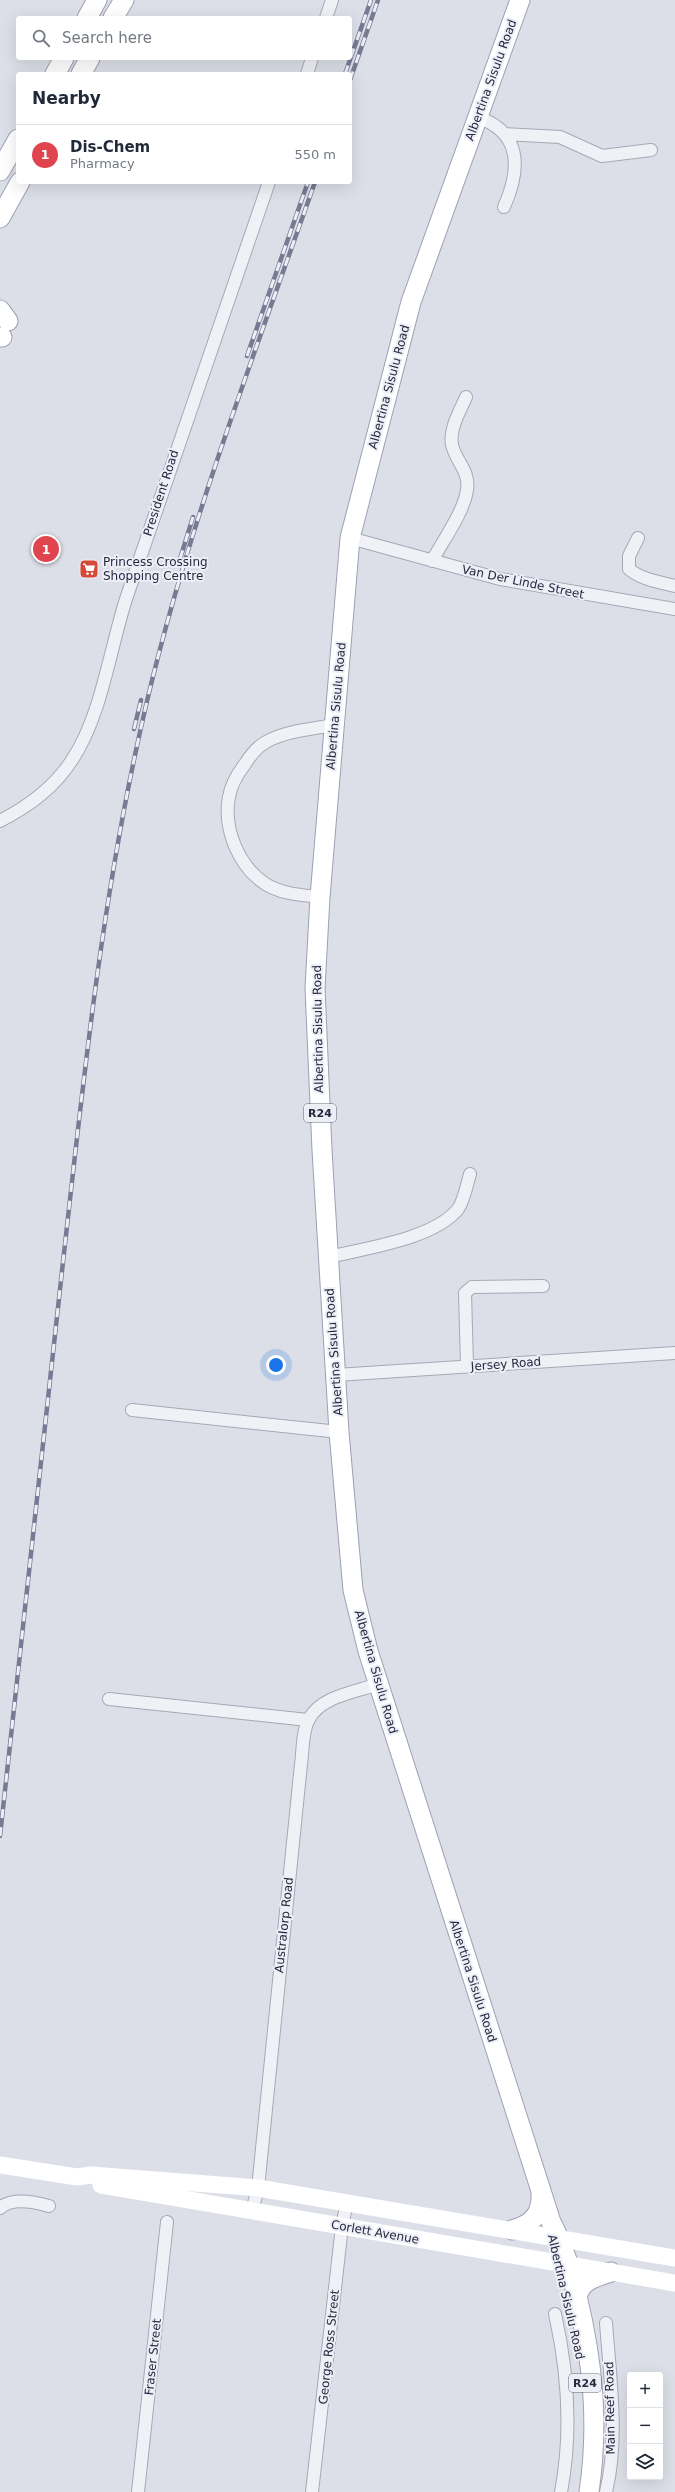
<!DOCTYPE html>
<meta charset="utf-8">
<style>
:root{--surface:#fff;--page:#f2f2f3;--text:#1f2937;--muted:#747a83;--line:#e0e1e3;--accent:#db2777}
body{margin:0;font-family:"DejaVu Sans",sans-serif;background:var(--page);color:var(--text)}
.controls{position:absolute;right:12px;bottom:12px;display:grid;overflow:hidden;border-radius:4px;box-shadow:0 4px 16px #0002}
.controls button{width:36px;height:36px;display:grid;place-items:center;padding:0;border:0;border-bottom:1px solid var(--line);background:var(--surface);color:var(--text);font:20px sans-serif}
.you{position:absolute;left:276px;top:1365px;width:14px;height:14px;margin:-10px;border:3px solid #fff;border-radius:50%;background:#1a73e8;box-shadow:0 0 0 6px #1a73e833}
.badge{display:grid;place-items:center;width:26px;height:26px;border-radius:50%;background:var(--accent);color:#fff;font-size:13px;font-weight:700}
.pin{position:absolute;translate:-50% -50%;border:2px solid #fff;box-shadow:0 1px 4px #0006}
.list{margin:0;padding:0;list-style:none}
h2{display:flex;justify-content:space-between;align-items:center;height:52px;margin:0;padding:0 16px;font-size:17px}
h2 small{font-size:13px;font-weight:400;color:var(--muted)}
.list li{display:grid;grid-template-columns:26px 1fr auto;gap:12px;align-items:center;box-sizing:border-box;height:60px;padding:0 16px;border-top:1px solid var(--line)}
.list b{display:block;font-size:15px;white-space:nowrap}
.list p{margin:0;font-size:13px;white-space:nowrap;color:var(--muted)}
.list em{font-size:13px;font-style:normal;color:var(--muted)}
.icon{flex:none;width:22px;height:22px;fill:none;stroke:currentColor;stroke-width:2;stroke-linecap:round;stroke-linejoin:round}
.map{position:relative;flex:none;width:675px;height:2492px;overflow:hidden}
.search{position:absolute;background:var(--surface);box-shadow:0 4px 16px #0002;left:16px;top:16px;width:336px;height:44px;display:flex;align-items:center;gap:10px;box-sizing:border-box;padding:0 14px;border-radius:4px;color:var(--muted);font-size:15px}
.panel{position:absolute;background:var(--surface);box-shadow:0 4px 16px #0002;left:16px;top:72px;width:336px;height:112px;border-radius:4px}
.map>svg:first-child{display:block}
</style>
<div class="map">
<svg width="675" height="2492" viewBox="0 0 675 2492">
<rect width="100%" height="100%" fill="#dddfe8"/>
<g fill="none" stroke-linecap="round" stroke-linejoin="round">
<defs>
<path id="street" d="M326,18L332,0
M307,74L312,58
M477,117C522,132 521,169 504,207
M505,134L560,137L602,156L651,150
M350,538L500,579L675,609
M638,538L629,556V569C642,580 659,582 675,586
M432,561C442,542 464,512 467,490C470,471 456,462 452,445C449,429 460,411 466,397
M0,821C29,806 54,788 72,760C101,717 110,649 126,599C173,460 220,321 269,182
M320,897C301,895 280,894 264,883C238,865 223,828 229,797C231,785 238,773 245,764C250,756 257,747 266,742C285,731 312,729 334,725
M329,1257C365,1248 434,1239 458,1209C464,1201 467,1184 470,1174
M467,1366L465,1293L472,1287L543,1286
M336,1375L675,1353
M132,1410L339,1432
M109,1699L308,1720
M0,2208C12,2197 35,2202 49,2206
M252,2211L258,2188L301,1764C303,1751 302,1731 309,1719C321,1696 356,1692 378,1684
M555,2314C568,2372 572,2434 561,2492
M138,2492L167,2222
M312,2492L342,2226L347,2202
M606,2492C619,2438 610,2378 606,2323"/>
<path id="primary" d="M520,0L411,302L350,538L320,897L315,988L322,1150L339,1432L353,1590L368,1651L551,2222C564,2246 571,2270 577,2296C593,2362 599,2424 589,2492
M87,18L97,0
M113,18L124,0
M55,74L64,58
M81,74L90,58
M0,171L18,139
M0,218L20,182
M0,310L8,321
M0,337H2
M512,2230C531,2225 542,2215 541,2194
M577,2297C581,2280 596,2277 611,2272"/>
</defs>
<use href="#street" stroke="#a6a8b6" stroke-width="14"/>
<use href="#primary" stroke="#9ca0b5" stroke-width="21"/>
<use href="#street" stroke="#f0f1f6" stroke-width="12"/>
<path stroke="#fff" stroke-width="17" d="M0,2165L77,2177L91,2175L258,2188L675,2258
M101,2185L675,2283"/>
<use href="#primary" stroke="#fff" stroke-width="19"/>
<defs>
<path id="rail" d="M345,74L371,0
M350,80L378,0
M247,356L308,182
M180,559L193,517
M134,729L141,700
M0,1836C21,1645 42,1453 63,1262C83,1084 101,907 140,732C181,544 251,364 315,182"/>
</defs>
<use href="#rail" stroke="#767a93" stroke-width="4.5"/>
<use href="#rail" stroke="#edeef6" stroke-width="3" stroke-dasharray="9" stroke-linecap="butt"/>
</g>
<defs>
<symbol id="supermarket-square" viewBox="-11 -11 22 22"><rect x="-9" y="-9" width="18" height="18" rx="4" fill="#d64839" stroke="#edeef6"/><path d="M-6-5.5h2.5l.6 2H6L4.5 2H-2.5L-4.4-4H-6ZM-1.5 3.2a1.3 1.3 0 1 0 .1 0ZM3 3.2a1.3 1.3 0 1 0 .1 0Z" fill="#fff"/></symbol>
</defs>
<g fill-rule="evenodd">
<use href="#supermarket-square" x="78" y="558" width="22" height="22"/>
</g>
<g text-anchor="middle" stroke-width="4" stroke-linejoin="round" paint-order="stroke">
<g fill="#edeef6" stroke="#626477" stroke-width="1">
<rect x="304" y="1104" width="32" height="18" rx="3"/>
<rect x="569" y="2374" width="32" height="18" rx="3"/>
</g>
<g font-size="11" font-weight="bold" fill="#262940">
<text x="320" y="1117">R24</text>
<text x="585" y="2387">R24</text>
</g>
<g font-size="12" fill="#262940" stroke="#edeef6">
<text transform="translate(491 80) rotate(-70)" y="4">Albertina Sisulu Road</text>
<text transform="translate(389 387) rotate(-75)" y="4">Albertina Sisulu Road</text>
<text transform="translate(161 493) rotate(-72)" y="4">President Road</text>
<text transform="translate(523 582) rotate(12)" y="4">Van Der Linde Street</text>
<text transform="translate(336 706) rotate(-85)" y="4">Albertina Sisulu Road</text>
<text transform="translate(318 1029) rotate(-91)" y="4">Albertina Sisulu Road</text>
<text transform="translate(334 1352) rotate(-94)" y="4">Albertina Sisulu Road</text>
<text transform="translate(506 1364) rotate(-4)" y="4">Jersey Road</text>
<text transform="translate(376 1672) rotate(74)" y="4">Albertina Sisulu Road</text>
<text transform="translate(284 1925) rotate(-84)" y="4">Australorp Road</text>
<text transform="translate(473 1981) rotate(72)" y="4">Albertina Sisulu Road</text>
<text transform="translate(375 2232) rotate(10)" y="4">Corlett Avenue</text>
<text transform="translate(566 2297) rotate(77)" y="4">Albertina Sisulu Road</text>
<text transform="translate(329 2347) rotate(-84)" y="4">George Ross Street</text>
<text transform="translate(153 2357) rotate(-84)" y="4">Fraser Street</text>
<text transform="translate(610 2408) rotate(-91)" y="4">Main Reef Road</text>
</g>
<g font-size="12" fill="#262940" stroke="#edeef6" text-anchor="start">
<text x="103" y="566">Princess Crossing<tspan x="103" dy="14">Shopping Centre</tspan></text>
</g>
</g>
</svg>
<div class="controls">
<button>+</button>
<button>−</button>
<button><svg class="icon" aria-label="layers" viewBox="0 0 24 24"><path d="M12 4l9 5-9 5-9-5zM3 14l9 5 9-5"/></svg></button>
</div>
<div class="you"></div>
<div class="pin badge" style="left:46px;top:549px;background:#e0444e">1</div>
<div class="search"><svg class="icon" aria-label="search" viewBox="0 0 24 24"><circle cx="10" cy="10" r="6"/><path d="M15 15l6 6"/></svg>Search here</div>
<section class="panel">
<h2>Nearby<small></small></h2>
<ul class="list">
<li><span class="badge" style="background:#e0444e">1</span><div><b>Dis-Chem</b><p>Pharmacy</p></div><em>550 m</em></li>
</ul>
</section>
</div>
